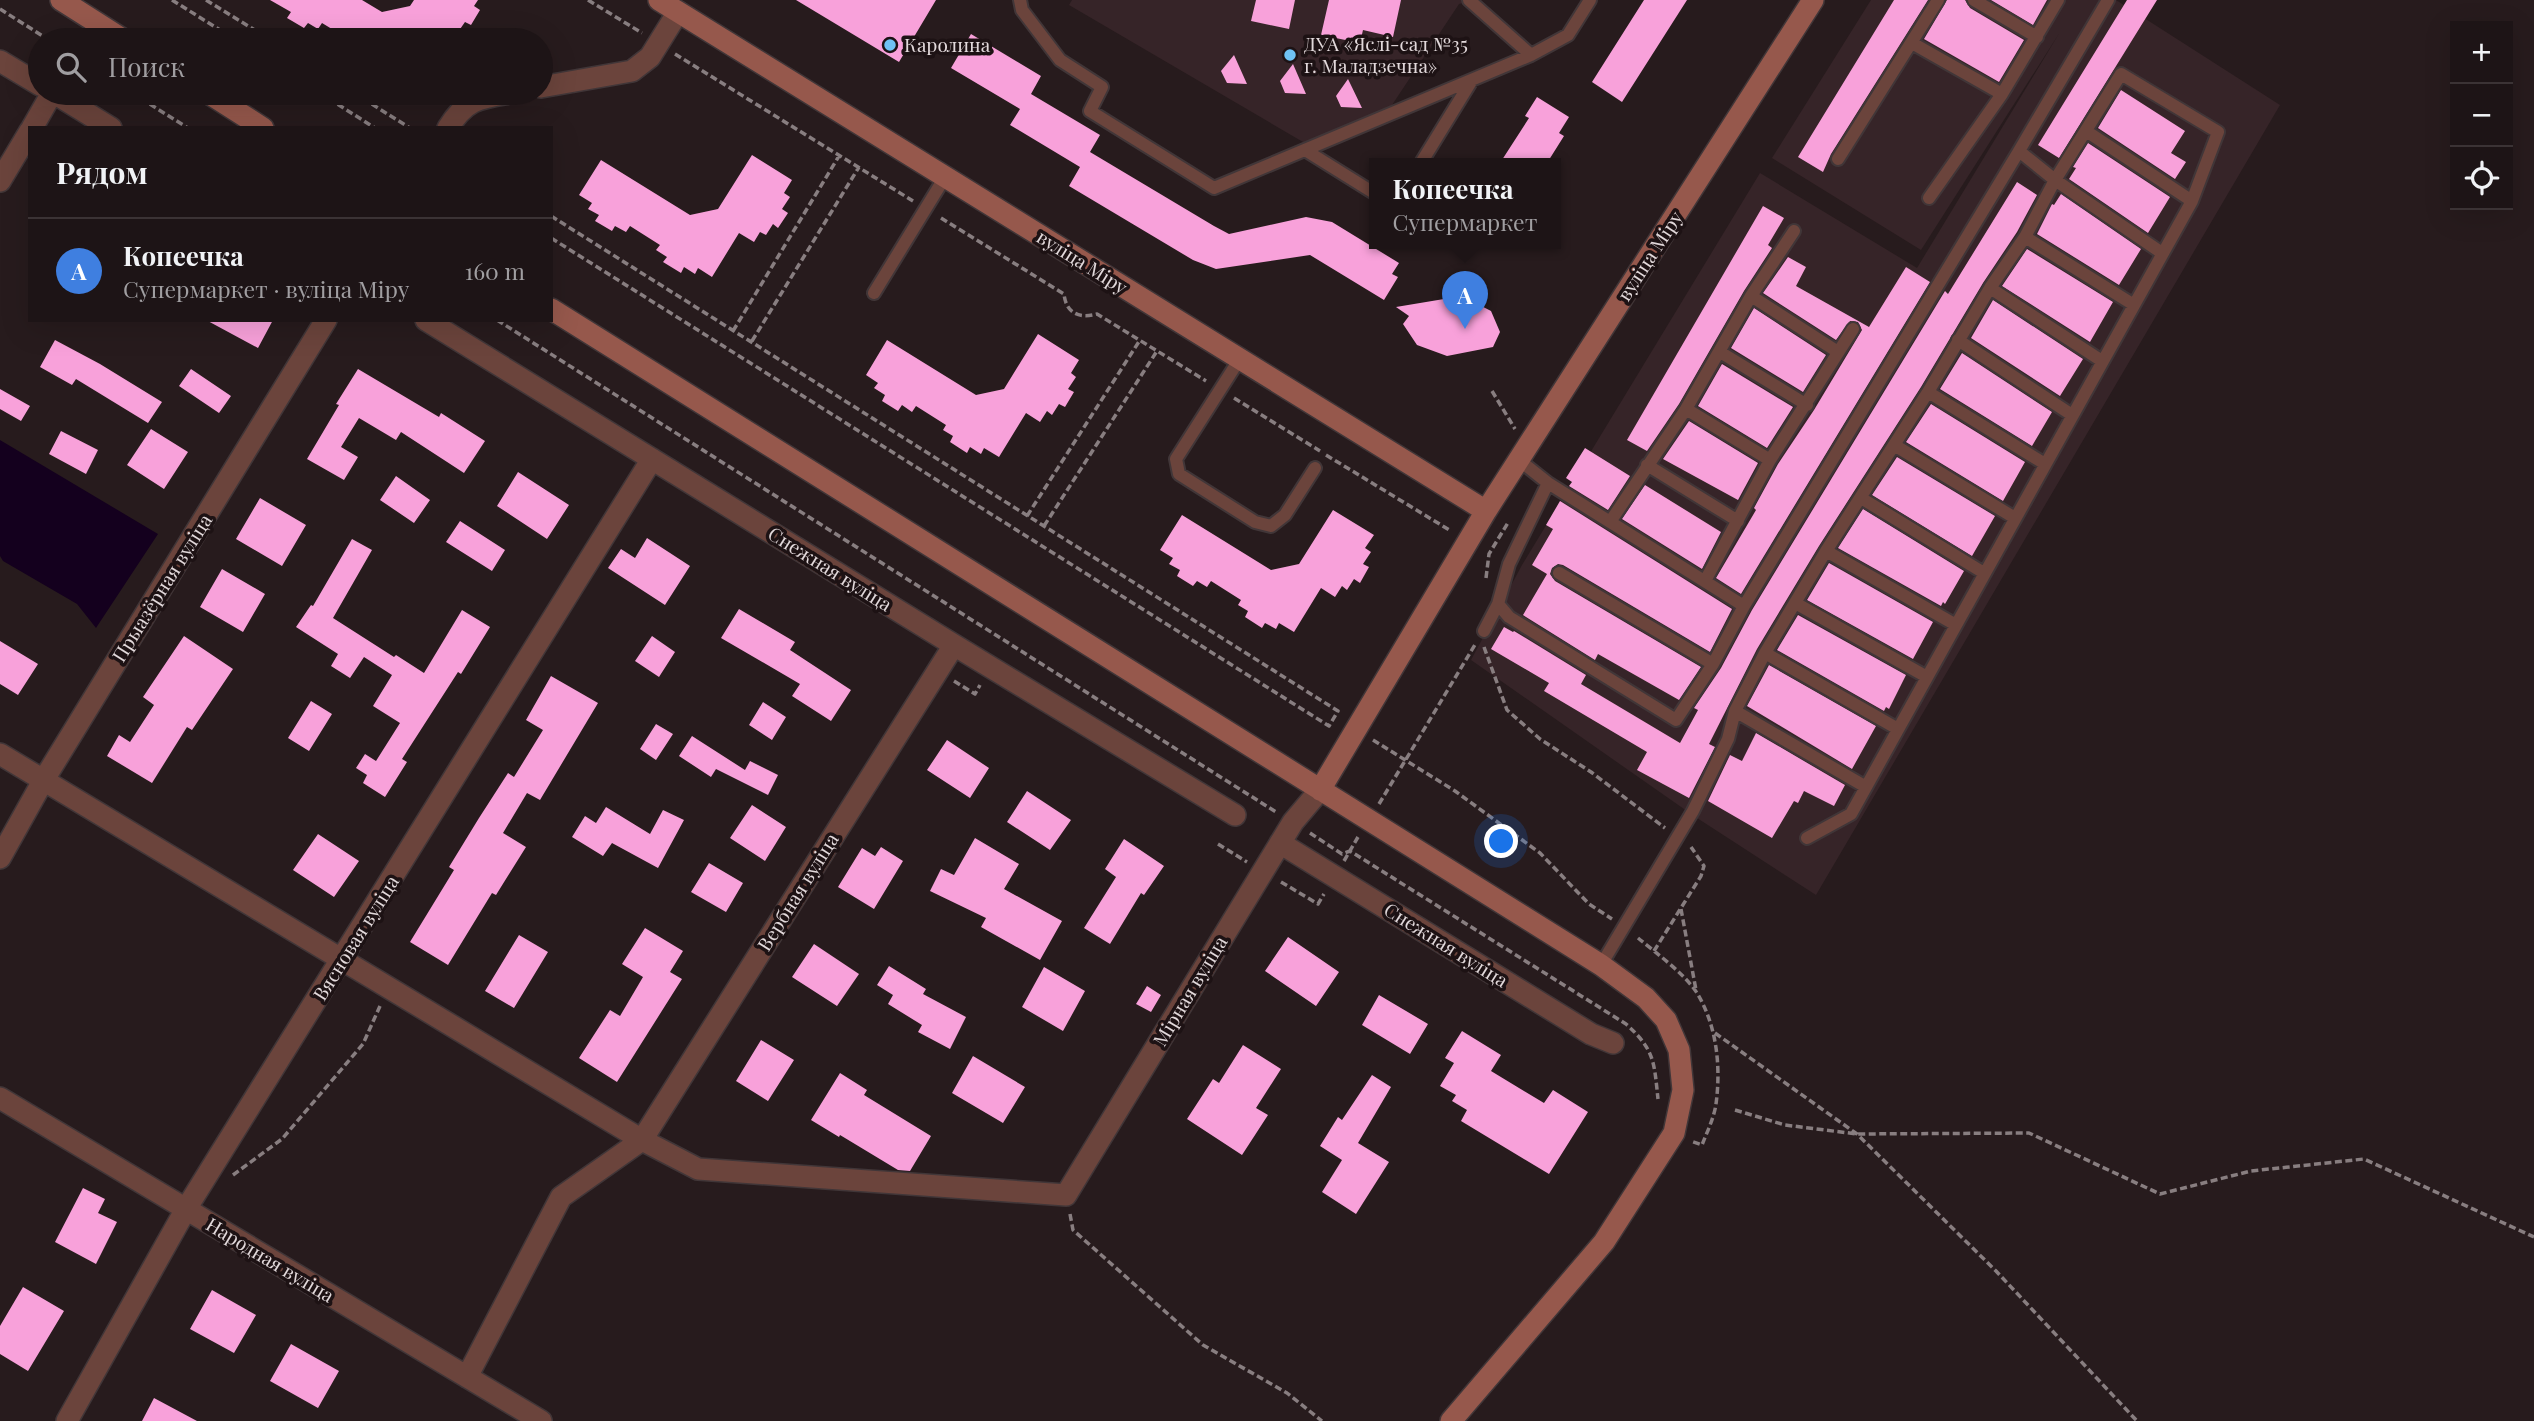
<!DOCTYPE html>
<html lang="ru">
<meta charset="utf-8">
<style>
:root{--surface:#1d1416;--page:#251d1f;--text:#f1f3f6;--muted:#a09ea1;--line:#3b3335;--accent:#db2777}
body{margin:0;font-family:"Playfair Display",serif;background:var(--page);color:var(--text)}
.controls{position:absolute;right:21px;top:21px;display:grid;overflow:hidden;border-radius:0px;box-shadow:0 7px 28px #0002}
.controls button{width:63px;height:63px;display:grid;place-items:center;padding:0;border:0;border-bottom:2px solid var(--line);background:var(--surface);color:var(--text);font:35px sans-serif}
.you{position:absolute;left:1502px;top:842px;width:24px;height:24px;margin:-18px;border:5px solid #fff;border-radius:50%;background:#1a73e8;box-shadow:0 0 0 10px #1a73e833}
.badge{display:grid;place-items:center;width:46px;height:46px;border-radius:50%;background:var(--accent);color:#fff;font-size:23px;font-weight:700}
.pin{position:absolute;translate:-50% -58px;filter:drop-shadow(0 2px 4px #0008)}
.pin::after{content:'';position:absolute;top:37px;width:24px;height:21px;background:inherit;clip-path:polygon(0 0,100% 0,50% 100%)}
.popup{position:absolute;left:1369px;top:158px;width:192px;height:91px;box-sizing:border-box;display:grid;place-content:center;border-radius:0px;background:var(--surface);filter:drop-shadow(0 2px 5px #0005);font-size:23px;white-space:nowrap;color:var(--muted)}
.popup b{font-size:26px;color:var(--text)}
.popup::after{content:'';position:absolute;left:50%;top:100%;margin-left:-14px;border:14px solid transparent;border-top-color:var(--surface)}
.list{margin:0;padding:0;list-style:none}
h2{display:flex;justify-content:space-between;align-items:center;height:91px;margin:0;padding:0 28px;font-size:30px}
h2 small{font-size:23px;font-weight:400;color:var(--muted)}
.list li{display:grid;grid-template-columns:46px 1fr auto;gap:21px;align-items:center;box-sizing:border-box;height:105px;padding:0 28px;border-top:2px solid var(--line)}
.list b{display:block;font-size:26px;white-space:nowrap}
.list p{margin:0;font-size:23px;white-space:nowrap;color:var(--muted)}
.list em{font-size:23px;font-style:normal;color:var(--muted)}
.icon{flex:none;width:38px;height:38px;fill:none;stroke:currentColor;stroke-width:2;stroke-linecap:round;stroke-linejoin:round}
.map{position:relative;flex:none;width:2534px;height:1421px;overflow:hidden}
.search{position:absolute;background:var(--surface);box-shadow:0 7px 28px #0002;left:28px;top:28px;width:525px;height:77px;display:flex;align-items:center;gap:18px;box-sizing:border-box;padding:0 24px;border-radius:38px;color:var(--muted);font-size:26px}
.panel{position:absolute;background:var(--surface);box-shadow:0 7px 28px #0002;left:28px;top:126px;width:525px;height:196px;border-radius:0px}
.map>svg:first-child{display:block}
</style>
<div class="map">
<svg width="2534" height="1421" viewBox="0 0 2534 1421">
<rect width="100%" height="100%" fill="#271b1d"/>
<path fill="#362428" d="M1072,0H1472L1459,4L1392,105L1315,149L1069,5Z
M1871,0H2116L2280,105L1816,895L1694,816L1471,660L1522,565L1760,173L1917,268L2060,32L1921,250L1772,158Z"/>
<path fill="#14001e" d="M0,440L158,534L96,628L77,604L3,561L0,556Z"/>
<path fill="#f8a1da" d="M270,0H362L382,12L410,6L414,0H478L474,6L480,10L471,25L465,22L458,32L453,29L446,39L432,30L426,40H350L322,23L318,29L308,23L304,28L287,18L291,12Z
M796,0H936L899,62Z
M1256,0H1295L1289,29L1251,21Z
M1329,0H1401L1393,37L1363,30L1360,43L1321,35Z
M1644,0H1687L1622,102L1592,82Z
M1894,0H1928L1831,154L1823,172L1798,157Z
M1947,0H1965L1970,8L2024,40L1999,82L1924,39Z
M1991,0H2047L2033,25Z
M2127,0H2157L2059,158L2038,145Z
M971,34L1041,76L1031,94L1100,135L1090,152L1214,226L1229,234L1306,217L1332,222L1399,263L1392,274L1398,277L1384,300L1310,255L1216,269L1193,260L1069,186L1080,167L1010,125L1020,109L951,68Z
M1234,55L1247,84L1227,83L1221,71Z
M1293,64L1306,94L1285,93L1280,81Z
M1348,79L1362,108L1341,107L1336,96Z
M2121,90L2185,131L2171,153L2186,162L2175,179L2098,128Z
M1537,97L1569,117L1559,133L1564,136L1547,163H1500L1529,118L1525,116Z
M2088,143L2170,197L2148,233L2069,179L2076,168L2073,167Z
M752,155L792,180L784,193L790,197L782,209L788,213L778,228L773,224L766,235L760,232L754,242L739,233L712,277L698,268L695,274L684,267L681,273L663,262L667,257L656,250L660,245L630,226L626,232L615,226L612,231L595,221L599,215L588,209L592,203L579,195L601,160L690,215L718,209Z
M2017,182L2037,195L2017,232L1983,283L1921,387L1819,546L1757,649L1709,744L1715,747L1689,798L1637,770L1647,752L1544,691L1549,683L1491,649L1504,627L1513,632L1514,631L1586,675L1581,684L1680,743L1698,710L1694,708L1721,668L1752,610L1945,291L1948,294Z
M2061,194L2141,249L2119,285L2037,234L2052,204L2054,205Z
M1763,206L1784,218L1768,245L1772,248L1744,291L1679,404L1647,451L1627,440Z
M2027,249L2113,302L2090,342L2002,286Z
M1788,257L1806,267L1796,286L1869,327L1906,267L1930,282L1741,594L1716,578L1756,510L1754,508L1778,464L1814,410L1862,330L1858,322L1850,321L1836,340L1763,293Z
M1462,296L1491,311L1500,332L1493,347L1447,356L1417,345L1403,324L1409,316L1396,307Z
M1993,300L2083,359L2060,396L1971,338Z
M1754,308L1826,355L1803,392L1731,348Z
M206,320H273L258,348Z
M1038,334L1079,360L1071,373L1076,377L1068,389L1074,392L1065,407L1059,404L1052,415L1047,411L1040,422L1026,413L999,457L984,448L981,454L970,447L967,453L950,442L953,436L943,430L946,425L916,406L912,412L902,405L898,411L882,401L885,395L874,388L878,383L866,375L887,340L976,395L1004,389Z
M55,340L100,364L162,402L148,423L76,379L72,385L40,367Z
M1962,353L2052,412L2032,446L1940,389Z
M1722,364L1793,407L1767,448L1698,406Z
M191,369L231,396L219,413L179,386Z
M358,369L439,417L441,413L485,441L464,473L401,432L396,440L359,418L341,447L358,457L344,480L307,459L339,405L336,404Z
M0,389L30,406L21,421L0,409Z
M1931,404L2025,462L2003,501L1906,442Z
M1689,421L1758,463L1738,500L1663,459Z
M151,429L188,452L164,489L127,465Z
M61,431L98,450L86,474L49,454Z
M1585,448L1630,476L1608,510L1569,486L1572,482L1566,478Z
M1897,457L1995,516L1972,556L1872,495Z
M518,472L569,505L547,539L497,506Z
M396,476L430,500L414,523L380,500Z
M1645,485L1721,532L1702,569L1622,519Z
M260,498L306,525L282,566L236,539Z
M1560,501L1732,609L1710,652L1563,565L1558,564L1552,568L1550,574L1555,581L1701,667L1679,700L1598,654L1595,660L1523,615L1547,574L1532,565L1553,529L1546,525Z
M1863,509L1964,571L1945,604L1943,602L1941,606L1838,548Z
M1333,510L1374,535L1365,548L1371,552L1363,564L1369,567L1360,583L1354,579L1347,590L1342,586L1335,597L1321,588L1294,632L1279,623L1276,629L1265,623L1262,628L1245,617L1248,611L1238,605L1241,600L1211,581L1207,587L1197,581L1193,586L1177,576L1180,570L1169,564L1173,558L1160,550L1182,515L1271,570L1299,564Z
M460,521L505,550L492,571L446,542Z
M647,538L690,566L665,605L608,568L621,549L635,558Z
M352,539L372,550L333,618L394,657L396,655L424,673L462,610L490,627L461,674L458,672L402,759L407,762L385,797L363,783L367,775L356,768L365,754L376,761L400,723L373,706L392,675L364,657L350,678L331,666L338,654L296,627L311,605L313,606Z
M1829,563L1933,622L1913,659L1807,600Z
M222,569L265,594L243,632L200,607Z
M739,609L795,642L790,650L851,690L831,721L792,696L800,684L721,638Z
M1798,615L1906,675L1889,709L1886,707L1884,711L1777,650Z
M184,636L233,669L192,730L187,727L152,783L107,756L119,735L130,742L154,705L143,697Z
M652,636L675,652L659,677L635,661Z
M0,641L38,664L18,695L0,684Z
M1769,665L1876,726L1852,769L1747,706Z
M551,676L598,703L540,800L527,793L503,833L526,847L496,895L492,893L448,965L410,942L454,870L449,867L479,818L508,773L514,777L543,730L526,720Z
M311,701L332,714L309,751L288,738Z
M763,702L786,717L772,740L749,725Z
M656,724L673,734L656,760L640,749Z
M1756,733L1845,785L1834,806L1804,791L1798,803L1794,801L1772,838L1708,801L1730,755L1742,761Z
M692,736L745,770L750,761L778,775L768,795L716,769L711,777L679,756Z
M947,740L989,768L970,798L927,770Z
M1027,791L1071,820L1050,850L1007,822Z
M752,805L786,827L765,861L730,838Z
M606,807L650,834L663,810L684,820L658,868L612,843L603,856L572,837L585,816L596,823Z
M318,834L359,861L334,897L293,870Z
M975,838L1019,864L1004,889L1062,921L1040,960L981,927L986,918L930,891L941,869L954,875Z
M1124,839L1164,866L1144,895L1141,893L1110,944L1084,928L1116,877L1105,869Z
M881,847L903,861L874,909L838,887L862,848L875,856Z
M709,863L743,883L726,912L691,892Z
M645,928L683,951L670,972L682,979L617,1082L579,1058L610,1010L620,1016L643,977L622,964Z
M519,935L548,952L514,1008L485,991Z
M1288,937L1339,972L1316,1006L1265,971Z
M814,944L859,974L837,1006L792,977Z
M889,966L926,989L923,994L966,1017L950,1049L918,1032L922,1025L888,1004L893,995L877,985Z
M1044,967L1085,991L1063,1031L1022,1007Z
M1147,986L1161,995L1151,1012L1136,1004Z
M1379,995L1428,1024L1410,1054L1362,1025Z
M1462,1031L1501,1055L1491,1071L1544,1103L1553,1090L1588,1112L1549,1174L1461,1121L1467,1110L1452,1101L1456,1095L1440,1086L1454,1063L1445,1058Z
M761,1040L794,1060L768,1101L736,1081Z
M1243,1045L1281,1069L1256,1108L1268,1115L1242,1155L1187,1119L1213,1079L1219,1083Z
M973,1056L1025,1087L1003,1123L952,1093Z
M840,1073L867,1090L864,1095L931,1136L910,1171L898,1170L840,1135L839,1137L811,1120Z
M1372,1075L1391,1087L1358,1143L1389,1162L1356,1214L1322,1192L1342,1160L1320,1146L1338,1117L1342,1120Z
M83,1188L105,1199L98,1213L117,1222L96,1264L55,1242Z
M23,1287L64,1311L28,1371L0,1354V1326Z
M212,1290L256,1315L234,1353L190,1329Z
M291,1344L339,1371L318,1408L270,1381Z
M154,1398L197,1421H142Z"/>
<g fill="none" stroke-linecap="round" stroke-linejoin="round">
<defs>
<path id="lane" d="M1020,0L1022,10L1060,60L1102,87L1090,111L1214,188L1531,55L1568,35L1590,0
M1469,0L1531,55
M1974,0L2037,37
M1912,43L2002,94
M2086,131L2192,201
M1305,150L1374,193
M2019,151L2055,180L2162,253
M1838,159L1938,0
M1421,163L1472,80
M1929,198L2002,94L2058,0
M2025,237L2134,305
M1990,288L2102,361
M874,293L945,177
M1751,296L1838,352
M1958,340L2072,415
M1720,352L1807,405
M1239,360L1176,459L1179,474L1255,522L1271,526L1285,515L1315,468
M1928,392L2045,464
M1686,409L1770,460
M1894,445L2015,518
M1519,460L1548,483L1744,606L2019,151L2108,0
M1647,465L1738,521
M1548,483L1509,564L1498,604L1509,617L1676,720L1713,664L1744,606
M1861,498L1984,573
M1610,522L1686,409L1751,296L1794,231
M1826,551L1956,625
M1559,573L1713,664
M1705,581L1770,460L1853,329
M1797,604L1927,677
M1484,631L1498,604
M1765,653L1898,729
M1735,711L1866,787
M1601,965L1693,811L1728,739L1735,711L1765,653L1826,551L1928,392L1990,288L2025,237L2055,180L2121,74L2218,132L2192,201L1851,814L1807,838"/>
<path id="street" d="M0,61L40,85
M541,87L632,71L650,57L678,12
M54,93L111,128
M32,128L52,93
M448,128C466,99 479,98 510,93
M0,181L30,131
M426,320L954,645L1235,815
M0,754L642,1140L698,1169L1066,1195L1293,822L1320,790
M1280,843L1591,1034L1613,1043
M0,858L43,781L326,320
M0,1098L541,1421
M467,1377L561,1197L642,1140L954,645
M67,1421L186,1209L652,459"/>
<path id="secondary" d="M61,0L124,40
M659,0L1486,511
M208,93L263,128
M551,309L1601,965L1646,998L1666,1020L1679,1050L1683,1090L1674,1133L1604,1242L1451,1421
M1320,790L1486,511L1813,0"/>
</defs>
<use href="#lane" stroke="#413638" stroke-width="16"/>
<use href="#street" stroke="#413638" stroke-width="24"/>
<use href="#secondary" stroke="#413638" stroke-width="24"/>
<path stroke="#887e80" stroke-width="3.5" stroke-dasharray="7 3.5" stroke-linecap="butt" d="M172,0L236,40
M206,0L271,40
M588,0L642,33
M0,9L49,40
M675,54L913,201
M132,93L188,128
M320,93L375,128
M354,93L410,128
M551,216L1338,711L1329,726L551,238
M941,218L1064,294C1066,313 1079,319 1097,314L1206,381
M497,320L1276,812
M733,331L839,156
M752,341L859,167
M1492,391L1515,429
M1234,398L1320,451
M1326,455L1451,531
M1027,516L1140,340
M1044,526L1157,351
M1486,578L1489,554L1509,521
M1484,647L1507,710L1540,739L1591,772L1665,828
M954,681L975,694L980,685
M1373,740L1455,791L1540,853L1589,904L1612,919
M1379,804L1476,643
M1310,833L1342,854L1350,851L1626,1024C1655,1050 1654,1062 1658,1099
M1218,844L1247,862
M1344,861L1358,837
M1281,882L1318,904L1324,894
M1681,909L1696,990
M1638,938C1656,953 1684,973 1697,993C1717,1026 1721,1067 1716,1104C1714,1118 1707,1132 1702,1145L1691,1141
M1654,951L1701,876L1704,866L1691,847
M1715,1033L1857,1134L1996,1271L2137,1421
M1735,1110L1785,1125L1857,1134L2029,1133L2160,1194L2251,1171L2364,1159L2534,1237
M233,1175L282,1139L363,1044L380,1006
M1070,1214L1073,1230L1203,1345L1287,1393L1322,1421"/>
<use href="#lane" stroke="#6b443c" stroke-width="12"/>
<use href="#street" stroke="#6b443c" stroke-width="21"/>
<use href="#secondary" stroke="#96584c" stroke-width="21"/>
</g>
<g fill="#6fc2f4" stroke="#1d1214" stroke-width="2.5">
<circle cx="890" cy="45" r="7"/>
<circle cx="1290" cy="55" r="7"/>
</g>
<g text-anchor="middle" stroke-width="7" stroke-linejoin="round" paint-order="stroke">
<g font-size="19" fill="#e2d9db" stroke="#1d1214" text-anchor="start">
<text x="1304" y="51">ДУА «Яслі-сад №35<tspan x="1304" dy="22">г. Маладзечна»</tspan></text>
<text x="904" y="52">Каролина</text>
</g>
<g font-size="19" fill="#e2d9db" stroke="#1d1214">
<text transform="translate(1650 256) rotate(-57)" y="7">вуліца Міру</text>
<text transform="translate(1082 262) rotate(32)" y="7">вуліца Міру</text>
<text transform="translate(830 569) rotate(32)" y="7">Снежная вуліца</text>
<text transform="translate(162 588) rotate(-58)" y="7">Прыазёрная вуліца</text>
<text transform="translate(798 892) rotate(-58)" y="7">Вербная вуліца</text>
<text transform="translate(356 938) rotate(-58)" y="7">Вясновая вуліца</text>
<text transform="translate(1446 945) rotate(32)" y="7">Снежная вуліца</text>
<text transform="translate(1190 991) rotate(-59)" y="7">Мірная вуліца</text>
<text transform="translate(270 1260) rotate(31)" y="7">Народная вуліца</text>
</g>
</g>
</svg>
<div class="controls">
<button>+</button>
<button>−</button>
<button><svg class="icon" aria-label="locate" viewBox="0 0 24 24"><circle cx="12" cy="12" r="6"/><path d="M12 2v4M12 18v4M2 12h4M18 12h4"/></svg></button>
</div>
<div class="you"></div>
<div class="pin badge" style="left:1465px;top:329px;background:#3f7fe0">A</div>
<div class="popup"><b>Копеечка</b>Супермаркет</div>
<div class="search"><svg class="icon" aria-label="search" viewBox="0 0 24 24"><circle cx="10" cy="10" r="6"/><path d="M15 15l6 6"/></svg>Поиск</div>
<section class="panel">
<h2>Рядом<small></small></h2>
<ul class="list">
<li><span class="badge" style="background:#3f7fe0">A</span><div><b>Копеечка</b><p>Супермаркет · вуліца Міру</p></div><em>160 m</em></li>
</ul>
</section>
</div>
